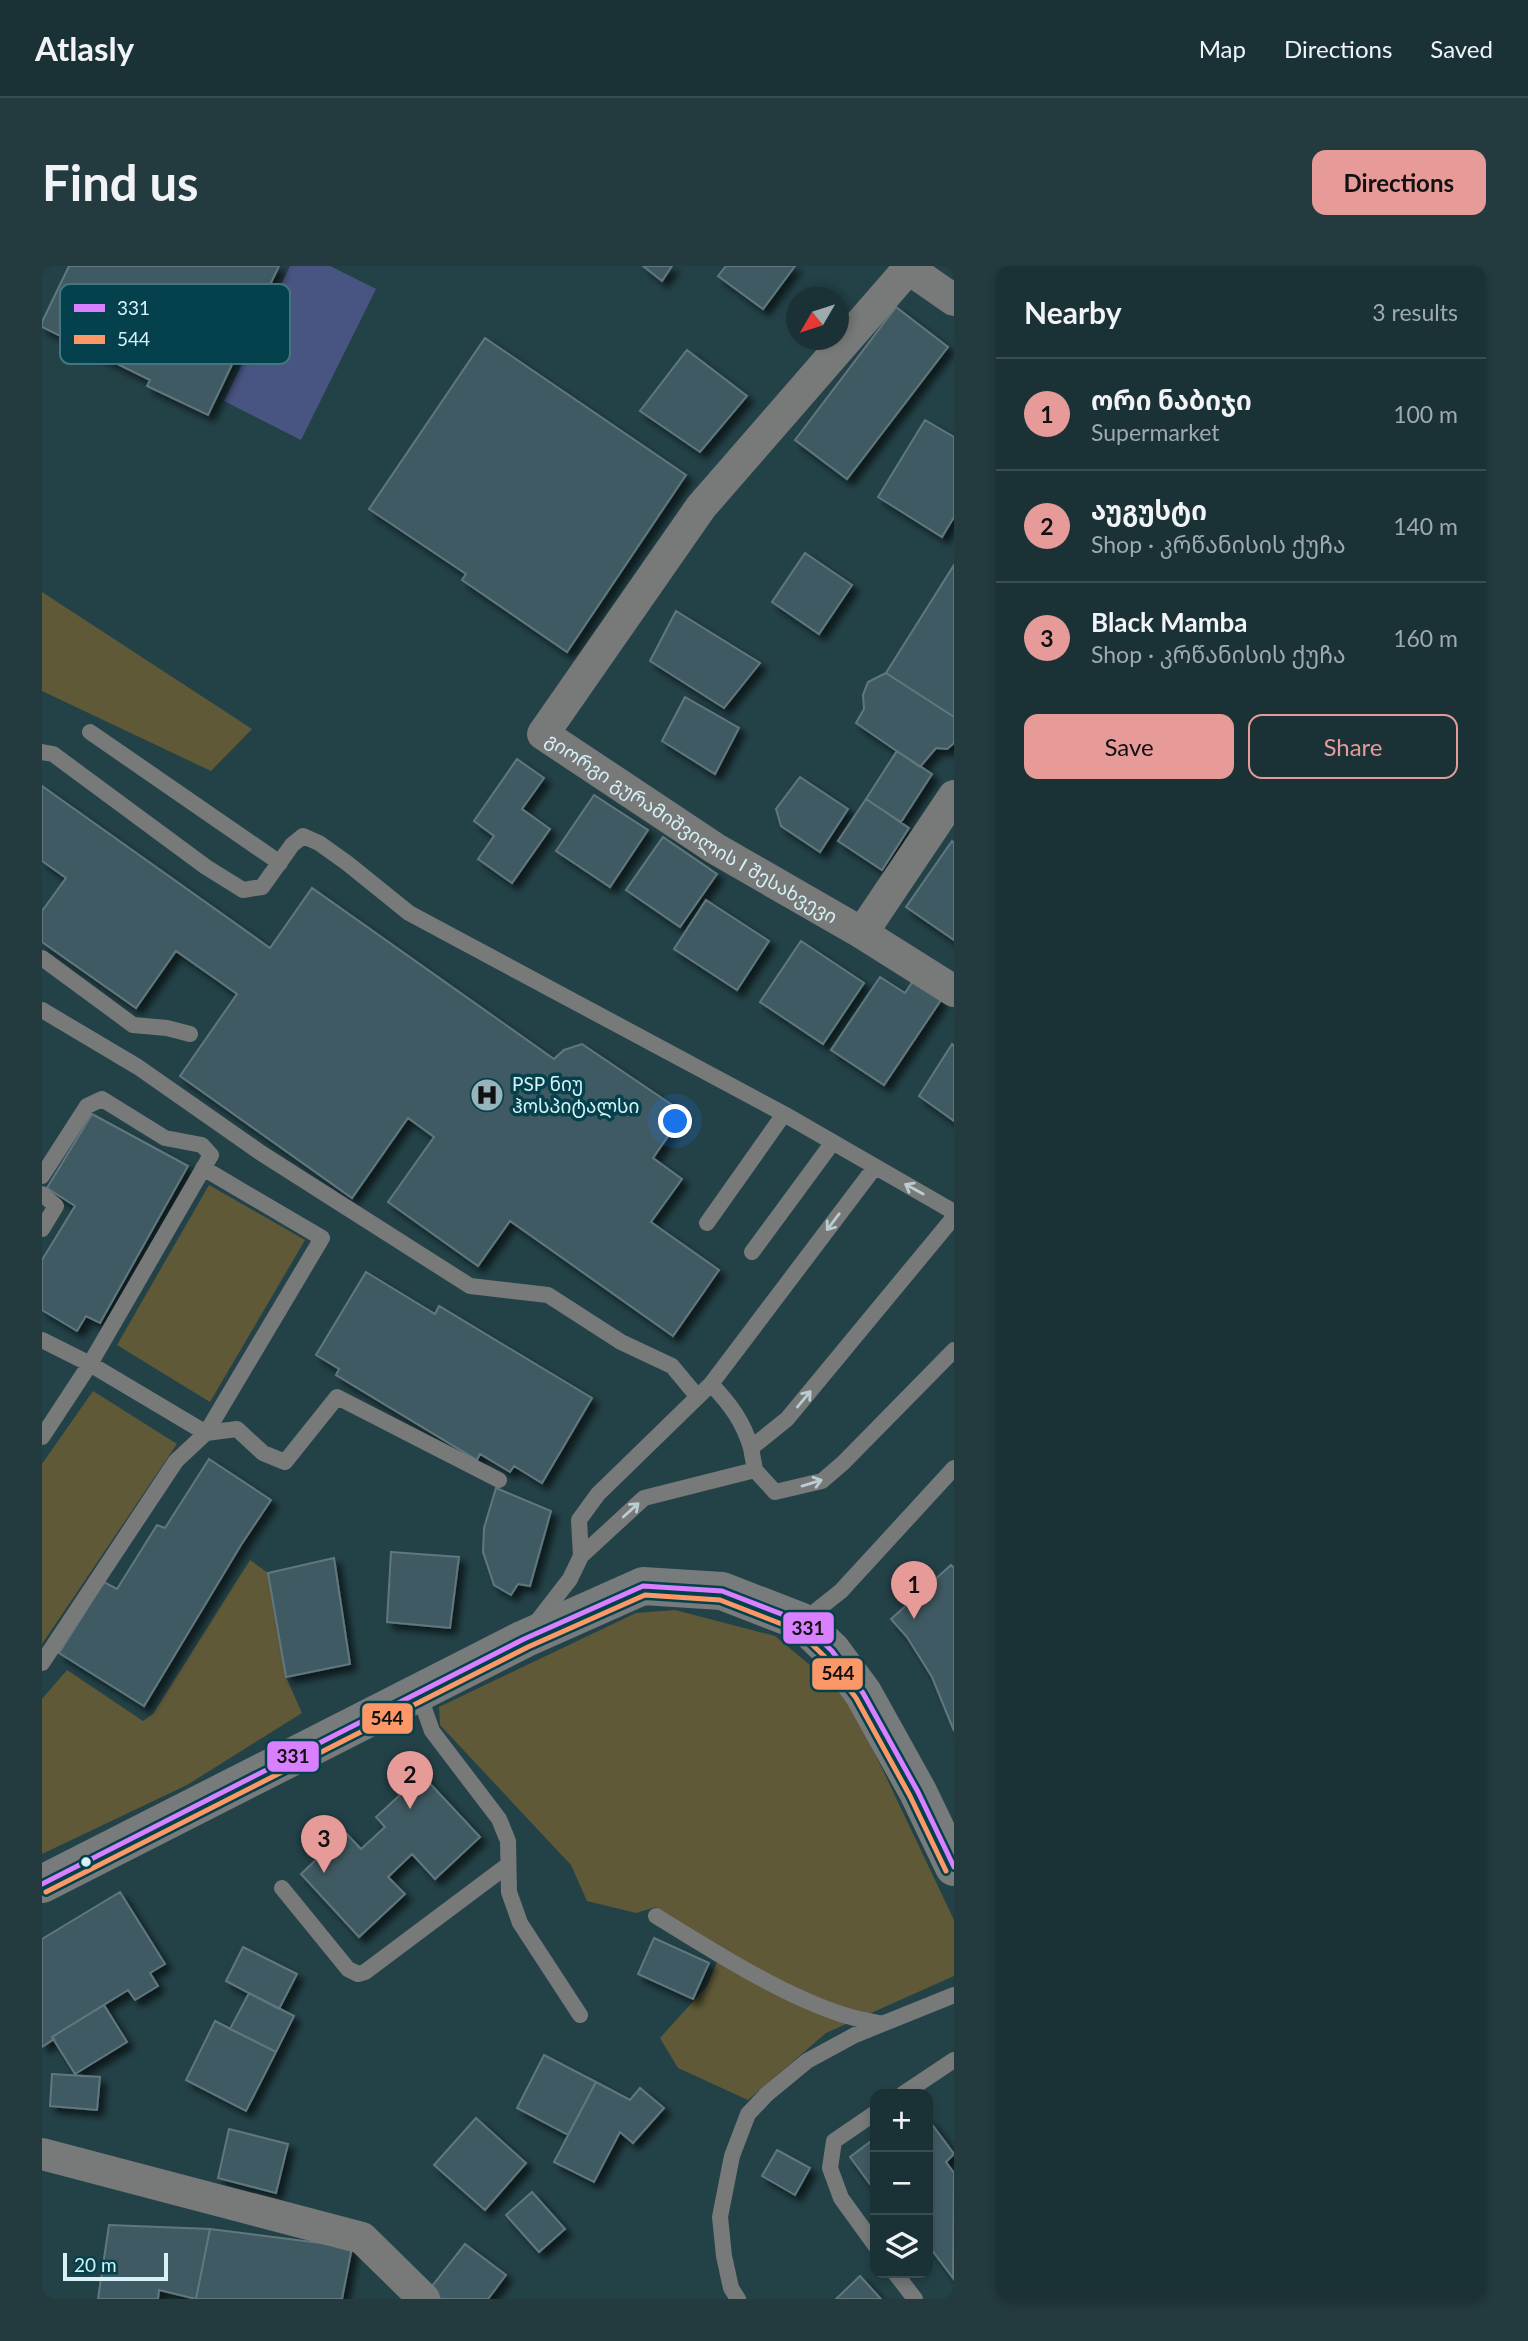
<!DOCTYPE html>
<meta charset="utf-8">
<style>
:root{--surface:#1a3236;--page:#233a3e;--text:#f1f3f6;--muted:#9faaad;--line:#384d51;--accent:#e69b98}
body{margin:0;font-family:Lato,"Noto Sans Georgian",sans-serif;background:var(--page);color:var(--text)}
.controls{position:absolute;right:21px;bottom:21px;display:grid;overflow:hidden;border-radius:14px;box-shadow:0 4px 10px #0003}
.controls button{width:63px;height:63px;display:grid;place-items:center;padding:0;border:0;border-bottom:2px solid var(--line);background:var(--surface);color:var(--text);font:35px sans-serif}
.compass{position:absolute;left:744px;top:21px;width:63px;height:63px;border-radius:50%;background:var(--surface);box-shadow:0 4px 10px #0003;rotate:231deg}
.scale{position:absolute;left:21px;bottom:18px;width:105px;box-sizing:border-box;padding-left:7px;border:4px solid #d6f1f7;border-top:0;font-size:19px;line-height:24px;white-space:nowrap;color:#d6f1f7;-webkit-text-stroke:5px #04414c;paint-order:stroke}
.you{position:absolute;left:634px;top:856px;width:24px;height:24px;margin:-18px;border:5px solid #fff;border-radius:50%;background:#1a73e8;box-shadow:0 0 0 10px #1a73e833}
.badge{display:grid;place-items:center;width:46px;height:46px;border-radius:50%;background:var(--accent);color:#111;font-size:23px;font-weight:700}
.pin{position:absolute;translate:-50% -58px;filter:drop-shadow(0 2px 4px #0008)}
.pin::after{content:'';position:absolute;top:37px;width:24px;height:21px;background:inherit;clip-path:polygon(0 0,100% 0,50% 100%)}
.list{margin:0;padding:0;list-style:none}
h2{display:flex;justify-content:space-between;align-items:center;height:91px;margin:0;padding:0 28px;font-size:30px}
h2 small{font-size:23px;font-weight:400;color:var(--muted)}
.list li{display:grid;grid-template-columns:46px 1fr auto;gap:21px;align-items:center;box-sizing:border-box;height:112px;padding:0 28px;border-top:2px solid var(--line)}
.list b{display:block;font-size:26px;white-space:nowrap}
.list p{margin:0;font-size:23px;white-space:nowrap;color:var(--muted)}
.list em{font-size:23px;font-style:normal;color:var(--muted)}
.actions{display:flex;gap:14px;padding:21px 28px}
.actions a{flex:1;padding:16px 0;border:2px solid var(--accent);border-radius:14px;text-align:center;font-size:24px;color:var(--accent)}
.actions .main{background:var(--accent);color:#111}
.icon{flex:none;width:38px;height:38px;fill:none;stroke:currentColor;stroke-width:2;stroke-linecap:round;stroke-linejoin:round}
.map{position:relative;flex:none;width:912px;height:2033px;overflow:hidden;border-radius:14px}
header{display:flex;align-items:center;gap:42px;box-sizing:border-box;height:98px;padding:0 35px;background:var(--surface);border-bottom:2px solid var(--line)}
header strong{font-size:33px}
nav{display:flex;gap:38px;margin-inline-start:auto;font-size:24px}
.intro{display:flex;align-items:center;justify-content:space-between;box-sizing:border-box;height:168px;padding:0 42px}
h1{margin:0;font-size:49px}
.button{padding:18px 32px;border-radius:14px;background:var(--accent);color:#111;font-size:24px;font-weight:700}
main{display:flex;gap:42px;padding:0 42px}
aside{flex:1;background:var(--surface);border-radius:14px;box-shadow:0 4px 10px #0003}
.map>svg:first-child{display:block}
</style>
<header>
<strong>Atlasly</strong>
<nav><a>Map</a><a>Directions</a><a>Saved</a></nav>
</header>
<div class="intro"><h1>Find us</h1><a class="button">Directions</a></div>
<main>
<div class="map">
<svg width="912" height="2033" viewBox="0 0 912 2033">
<defs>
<filter id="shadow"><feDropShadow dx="6" dy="6" stdDeviation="3.5" flood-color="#0009"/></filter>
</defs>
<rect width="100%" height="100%" fill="#234248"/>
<path fill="#5f5938" d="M0,326L210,463L169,505L0,425Z
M167,919L263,974L168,1136L75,1079Z
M51,1125L135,1178L0,1378V1198Z
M208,1294L226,1307L244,1411L260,1447L145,1519L0,1588V1433L25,1404L101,1455L111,1448Z
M633,1344L733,1370L798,1424L817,1454L912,1654V1710L784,1767L706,1834L636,1802L618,1772L665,1720L681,1682L651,1667L614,1641L594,1647L545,1635L529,1599L398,1459L397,1441L594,1347Z"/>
<path fill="#485481" d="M248,0H288L334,23L259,174L182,135Z"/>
<path fill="#405a63" stroke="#61777e" stroke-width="2" filter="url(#shadow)" d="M27,0H237L166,149L105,120L108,114L0,61V56Z
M601,0H630L620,15Z
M684,0H753L721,43L676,10Z
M854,41L906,81L805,213L753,174Z
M443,72L644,209L525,386L420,314L424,308L327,243Z
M645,84L705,130L658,186L598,145Z
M883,154L912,171V251L900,271L836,231Z
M763,287L810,319L777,368L730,336Z
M912,299V451L844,407Z
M634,345L718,397L682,442L608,395Z
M844,407L912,451V477L905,483L894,482L878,501L814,457L822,443L821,429L826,416Z
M643,431L697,462L673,508L620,475Z
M855,485L890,508L859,556L824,533Z
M475,493L502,512L480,543L508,563L470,617L436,593L452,570L432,555Z
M758,511L806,543L778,586L739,560L734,543Z
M0,520L228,682L270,622L512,793L522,784L540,778L642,847L611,892L640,913L609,956L677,1004L631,1070L468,955L436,1000L346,936L392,871L366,852L310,932L138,810L195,728L134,685L94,742L0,676V645L24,612L0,595Z
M552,529L606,564L568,621L514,585Z
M824,533L867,562L840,604L796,575Z
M621,571L675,608L638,661L584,624Z
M910,575L912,577V674L864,641Z
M664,634L727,675L695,724L632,683Z
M759,675L822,717L781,778L718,736Z
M838,711L863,727L871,715L899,734L842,819L789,784Z
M910,778L912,780V855L877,830Z
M50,848L146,900L58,1057L44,1050L35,1065L0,1044V994L33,940L5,922Z
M324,1006L393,1048L397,1040L550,1132L500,1217L472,1200L468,1206L438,1188L435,1194L294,1109L297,1103L274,1089Z
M167,1193L229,1234L199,1279L102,1440L17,1387L62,1316L75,1323L115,1259L123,1262Z
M454,1222L509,1245L488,1320L476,1318L469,1329L452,1319L441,1286L442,1262Z
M349,1286L417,1291L408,1362L345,1356Z
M292,1292L308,1398L244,1411L226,1307Z
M909,1299L912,1302V1465L890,1411L865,1371L849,1353Z
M374,1509L377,1512L380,1509L438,1571L393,1613L370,1588L346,1611L363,1628L317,1671L259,1608L303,1566L319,1583L343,1561L334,1551L358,1529L355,1526Z
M78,1626L123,1698L108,1707L116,1720L93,1734L86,1724L10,1771L12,1773L0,1781V1673Z
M612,1672L667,1697L651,1733L596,1708Z
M201,1681L255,1708L237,1743L184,1715Z
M207,1727L252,1750L234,1786L188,1763Z
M62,1739L85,1776L33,1808L10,1771Z
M173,1755L234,1786L204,1845L144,1814Z
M502,1789L554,1816L526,1869L475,1842Z
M10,1808L58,1811L55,1844L8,1840Z
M554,1816L588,1834L598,1822L622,1842L591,1877L578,1866L552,1916L512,1896Z
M434,1852L484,1897L443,1944L392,1899Z
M886,1853L912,1888L904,1896L912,1907L911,2012L886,1979Z
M187,1863L246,1878L234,1927L176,1912Z
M833,1872V1925L808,1891Z
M735,1884L768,1902L753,1929L720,1910Z
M490,1926L523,1963L497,1986L464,1949Z
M67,1959L168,1963L154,2033L117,2024L116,2033H56Z
M168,1963L310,1981L300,2033H154Z
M423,1978L464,2009L446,2033H399L387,2024Z
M818,2010L839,2033H794Z"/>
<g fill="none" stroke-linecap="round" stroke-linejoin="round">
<path stroke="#787979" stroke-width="16" d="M48,466L238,597
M0,486L11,488L164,601L201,624L220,621L250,579L261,570L277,577L305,597L367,647L742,848L912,946
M0,692L91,759L125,762L148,768
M0,744L96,801L219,887L428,1020L506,1029L579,1076L630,1100L655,1130
M0,910L45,840L60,833L123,872L160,879L169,889L48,1098L0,1171
M0,928L14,940L0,963
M665,957L742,848
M710,986L791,876
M0,1074L48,1098L164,1167L280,972L161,902
M669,1118C688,1138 701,1155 709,1182
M713,1204L733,1226L780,1215L801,1197L912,1084
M539,1290L537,1254L556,1228L669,1118L833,901
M760,1356L799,1325L912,1202
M494,1357L528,1313L539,1290L602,1232L713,1204L709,1182L745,1153L912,951
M0,1397L134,1195L164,1167L195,1163L221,1187L243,1196L295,1131L457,1214
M377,1428L390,1465L457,1553L466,1575L467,1626L478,1657L538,1749
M240,1622L306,1703L316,1708L323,1706L466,1599
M614,1650C669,1684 741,1730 802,1749C814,1753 828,1755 840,1758
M861,1828L912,1794
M833,1847L792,1875L788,1902L799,1932L833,1979
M853,2007L873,2033
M696,2033L689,2022L682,1990L678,1951L690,1890L706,1848L725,1828L765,1795L813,1769L912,1729"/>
<g stroke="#787979" stroke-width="32">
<path d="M863,0L912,34"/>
<path id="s1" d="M866,3L659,241L501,468L674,583L820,667L912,725"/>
<path d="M820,667L912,530"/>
<path d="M0,1888L320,1972L382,2033"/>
</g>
<path stroke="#777b7b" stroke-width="38" d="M0,1618L482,1373L601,1320L680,1325L760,1356L790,1385L821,1427L876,1526L912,1601"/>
<defs>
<path id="bus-1" d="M0,1618L482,1373L601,1320L680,1325L760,1356L790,1385L821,1427L876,1526L912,1601"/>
<path id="bus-2" d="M4,1626L486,1381L603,1329L678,1334L755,1364L783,1391L814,1432L868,1530L904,1605"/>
</defs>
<use href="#bus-1" stroke="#04414c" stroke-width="10"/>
<use href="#bus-2" stroke="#04414c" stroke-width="10"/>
<use href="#bus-1" stroke="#d880ff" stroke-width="5"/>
<use href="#bus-2" stroke="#fc9868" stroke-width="5"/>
</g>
<defs><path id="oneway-shaft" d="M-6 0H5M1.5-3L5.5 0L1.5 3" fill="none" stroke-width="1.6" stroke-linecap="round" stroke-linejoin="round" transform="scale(1.75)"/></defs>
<g stroke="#bacdd1">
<use href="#oneway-shaft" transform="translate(872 923) rotate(-151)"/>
<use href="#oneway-shaft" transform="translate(791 956) rotate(127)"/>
<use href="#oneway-shaft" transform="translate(762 1133) rotate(-50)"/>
<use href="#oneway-shaft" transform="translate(770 1217) rotate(-17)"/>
<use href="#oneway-shaft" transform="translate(589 1244) rotate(-42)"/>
</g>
<defs>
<symbol id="hospital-disc" viewBox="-11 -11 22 22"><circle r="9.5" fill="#97b4ba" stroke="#04414c"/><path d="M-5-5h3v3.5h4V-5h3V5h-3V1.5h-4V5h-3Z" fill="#111"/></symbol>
</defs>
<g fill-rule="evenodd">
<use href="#hospital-disc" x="426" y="810" width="38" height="38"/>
</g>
<circle fill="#d6f1f7" stroke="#04414c" stroke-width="2.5" cx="44" cy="1596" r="6"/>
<g text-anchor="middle" stroke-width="7" stroke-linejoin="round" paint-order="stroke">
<g font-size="19" fill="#d6f1f7" stroke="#04414c">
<text dy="7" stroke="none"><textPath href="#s1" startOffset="768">გიორგი გურამიშვილის I შესახვევი</textPath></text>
</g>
<g font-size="19" fill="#d6f1f7" stroke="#04414c" text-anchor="start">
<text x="470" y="825">PSP ნიუ<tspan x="470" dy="22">ჰოსპიტალსი</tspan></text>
</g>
</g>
<rect x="18" y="18" width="230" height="80" rx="10" fill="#04414c" stroke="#43767f" stroke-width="2"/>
<rect x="32" y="38" width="31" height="8" fill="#d880ff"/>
<rect x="32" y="69" width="31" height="9" fill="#fc9868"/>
<g font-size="19" fill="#d6f1f7">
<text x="75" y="49">331</text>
<text x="75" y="80">544</text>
</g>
<g stroke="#04414c" stroke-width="2.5">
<rect x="740" y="1345" width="53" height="34" rx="7" fill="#d880ff"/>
<rect x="769" y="1391" width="53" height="34" rx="7" fill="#fc9868"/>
<rect x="319" y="1436" width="53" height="33" rx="7" fill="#fc9868"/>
<rect x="224" y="1474" width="54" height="33" rx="7" fill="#d880ff"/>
</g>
<g font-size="19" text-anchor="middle" font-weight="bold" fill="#111">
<text x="766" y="1369">331</text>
<text x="796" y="1414">544</text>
<text x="345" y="1459">544</text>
<text x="251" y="1497">331</text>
</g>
</svg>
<div class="controls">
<button>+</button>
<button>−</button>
<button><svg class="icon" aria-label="layers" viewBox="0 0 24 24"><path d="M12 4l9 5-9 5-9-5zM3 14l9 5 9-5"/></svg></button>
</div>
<svg class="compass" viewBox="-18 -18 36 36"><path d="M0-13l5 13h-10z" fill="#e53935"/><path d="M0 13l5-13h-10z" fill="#9faaad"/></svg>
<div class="scale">20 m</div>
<div class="you"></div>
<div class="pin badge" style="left:872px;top:1353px">1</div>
<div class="pin badge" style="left:368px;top:1543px">2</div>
<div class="pin badge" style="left:282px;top:1607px">3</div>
</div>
<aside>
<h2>Nearby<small>3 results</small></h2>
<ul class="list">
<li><span class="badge">1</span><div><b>ორი ნაბიჯი</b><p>Supermarket</p></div><em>100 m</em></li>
<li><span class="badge">2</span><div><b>აუგუსტი</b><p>Shop · კრწანისის ქუჩა</p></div><em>140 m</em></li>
<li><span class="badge">3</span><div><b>Black Mamba</b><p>Shop · კრწანისის ქუჩა</p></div><em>160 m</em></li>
</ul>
<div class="actions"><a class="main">Save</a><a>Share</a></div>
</aside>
</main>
